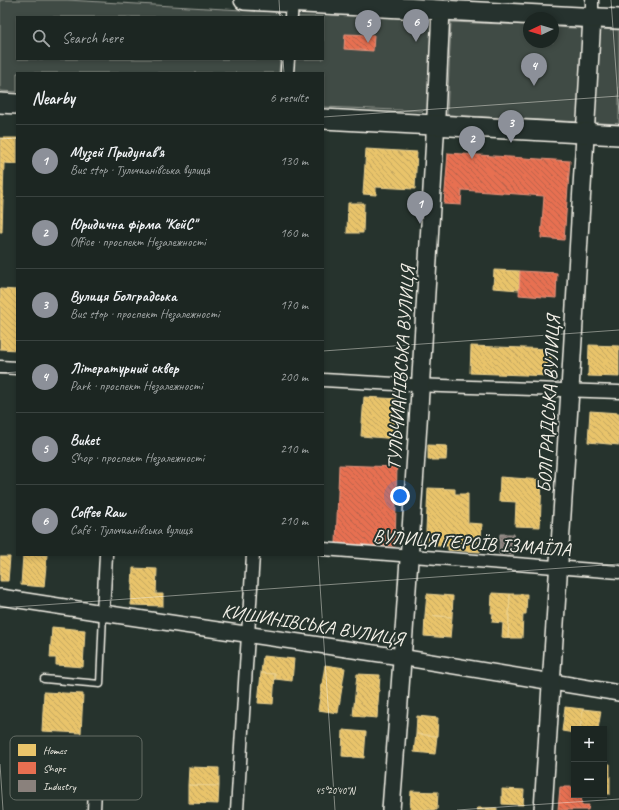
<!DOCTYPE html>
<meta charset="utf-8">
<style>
:root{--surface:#1c2622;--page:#29322f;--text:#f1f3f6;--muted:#a0a5a5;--line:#3a4340;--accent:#8c9099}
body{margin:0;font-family:Caveat,sans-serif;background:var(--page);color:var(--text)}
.controls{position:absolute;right:12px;bottom:12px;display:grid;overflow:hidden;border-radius:0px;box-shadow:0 2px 6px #0003}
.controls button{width:36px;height:36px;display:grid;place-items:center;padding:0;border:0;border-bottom:1px solid var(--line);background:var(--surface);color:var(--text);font:20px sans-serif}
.compass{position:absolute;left:523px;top:12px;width:36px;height:36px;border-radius:50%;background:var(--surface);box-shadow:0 2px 6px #0003;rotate:266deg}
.you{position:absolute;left:400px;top:496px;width:14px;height:14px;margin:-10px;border:3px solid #fff;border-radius:50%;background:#1a73e8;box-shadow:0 0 0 6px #1a73e833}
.badge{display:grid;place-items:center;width:26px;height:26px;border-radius:50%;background:var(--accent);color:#fff;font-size:13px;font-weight:700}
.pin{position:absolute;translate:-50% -33px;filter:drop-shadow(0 1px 2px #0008)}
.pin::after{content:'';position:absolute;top:21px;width:14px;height:12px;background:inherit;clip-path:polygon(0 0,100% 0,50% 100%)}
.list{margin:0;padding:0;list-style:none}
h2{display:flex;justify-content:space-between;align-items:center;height:52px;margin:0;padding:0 16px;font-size:17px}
h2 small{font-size:13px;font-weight:400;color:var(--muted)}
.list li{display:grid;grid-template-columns:26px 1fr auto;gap:12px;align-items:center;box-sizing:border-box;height:72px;padding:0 16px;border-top:1px solid var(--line)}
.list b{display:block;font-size:15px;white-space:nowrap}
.list p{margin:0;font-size:13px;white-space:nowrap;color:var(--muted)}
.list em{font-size:13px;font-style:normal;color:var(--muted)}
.icon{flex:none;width:22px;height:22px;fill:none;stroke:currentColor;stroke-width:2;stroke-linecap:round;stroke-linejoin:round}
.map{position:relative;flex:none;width:619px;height:810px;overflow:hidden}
.search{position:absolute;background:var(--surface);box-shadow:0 2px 6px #0003;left:16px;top:16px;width:308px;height:44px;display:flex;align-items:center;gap:10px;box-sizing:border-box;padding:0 14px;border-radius:0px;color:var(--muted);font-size:15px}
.panel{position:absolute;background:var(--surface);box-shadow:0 2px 6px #0003;left:16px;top:72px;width:308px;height:484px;border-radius:0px}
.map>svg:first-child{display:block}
</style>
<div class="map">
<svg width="619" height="810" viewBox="0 0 619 810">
<defs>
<pattern id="homes-back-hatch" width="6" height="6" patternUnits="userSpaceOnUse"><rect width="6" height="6" fill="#e9c46a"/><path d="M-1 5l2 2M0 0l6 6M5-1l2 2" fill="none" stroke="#c1a561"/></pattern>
<pattern id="shops-back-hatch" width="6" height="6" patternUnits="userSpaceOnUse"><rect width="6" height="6" fill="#e76f51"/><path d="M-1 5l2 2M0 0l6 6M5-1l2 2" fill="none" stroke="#b8634e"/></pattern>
<pattern id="industry-back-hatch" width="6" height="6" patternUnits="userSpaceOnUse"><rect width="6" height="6" fill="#8a817c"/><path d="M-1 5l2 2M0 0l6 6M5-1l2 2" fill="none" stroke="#706a66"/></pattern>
</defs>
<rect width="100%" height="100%" fill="#26332d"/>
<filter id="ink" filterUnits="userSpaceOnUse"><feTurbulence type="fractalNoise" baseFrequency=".025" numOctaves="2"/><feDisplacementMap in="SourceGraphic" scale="8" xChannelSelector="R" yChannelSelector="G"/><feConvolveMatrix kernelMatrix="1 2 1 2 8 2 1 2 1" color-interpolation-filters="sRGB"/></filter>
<g filter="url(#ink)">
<path fill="#414b45" stroke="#9a9e96" d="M0,0H67L277,12L282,17H17V59H280L279,73H17V92L0,91Z
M305,8L433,18L430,109L421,111L323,107V73H291V59H323V17H295L296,12Z
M451,22L529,25V42H553V27L619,30V124L447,115Z"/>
<path fill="url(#homes-back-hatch)" stroke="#ecd290" d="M0,138H17V164L4,163L2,232H0Z
M366,149L417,152L415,189L376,187V195L363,194Z
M348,203H364L363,233H347Z
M494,270L520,271L519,290L493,288Z
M0,289L17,290V350L0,349Z
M589,345L619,346V377L588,376Z
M471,346L551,349V376L470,373Z
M364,397L400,399L397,439L361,436Z
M590,411L619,413V445L588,442Z
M428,445L447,446L446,460H428Z
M500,477L542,480L540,527L515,526L516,502L499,501Z
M428,488L455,489V494H468V523L482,524L480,552L448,550V546H436L428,543L426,530Z
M23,555H47L44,587L21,585Z
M0,557H10L8,581H0Z
M133,568L157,569L156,594H163V606L131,605Z
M492,593L510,594L508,638L502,637L503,623L492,622L493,613H491Z
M427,594L453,596L452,617L425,615Z
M510,594H527L526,614H523L522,638H508Z
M425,615L452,617L450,638L424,636Z
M52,627L85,630L83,667L56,665V658H50Z
M263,656L294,659L292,681L275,679V674L261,673Z
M325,665L345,668L338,713L318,710Z
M261,673L275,674L273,704L258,703Z
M357,674L380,675L377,718L353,716Z
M44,692L83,694L81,733L42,731Z
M565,707L583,709L580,729H574V733L562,731Z
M583,709L601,711L598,729H580Z
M417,716L438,718L437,736L416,734Z
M343,730L366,732L364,758L342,756Z
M416,734L437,736L435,754L414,752Z
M604,764H610V794H604Z
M189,767L219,768V786L188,785Z
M188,785L219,786L218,804L188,803Z
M502,789L524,790L523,805L502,804Z
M411,791L438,792L437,810H410Z
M477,808H497V810H477Z"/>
<path fill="url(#shops-back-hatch)" stroke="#eb967e" d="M345,34L374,35L373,51L344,49Z
M448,153L570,161L564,240L541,238L544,196L462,190L461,205L444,204Z
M520,271L557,273L556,298L519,295Z
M339,465L397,467L395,546L336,544Z
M560,787H574V795H582L581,805H589L588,810H558Z"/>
<path fill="url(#industry-back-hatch)" stroke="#aaa39c" d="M500,534H514L513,555L499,554Z"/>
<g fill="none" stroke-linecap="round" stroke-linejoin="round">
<defs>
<path id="service" d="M44,679L100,684L103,614"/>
<path id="minor" d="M291,17L292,0
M592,18V0
M287,73L288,59
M0,367L17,368
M323,380L413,385L619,392
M323,549L619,572
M103,613L106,555
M94,810L97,748
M237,810L253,555"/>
<path id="tertiary" d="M0,597L103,613L394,656L619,693"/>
<path id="secondary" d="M391,810C404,637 416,465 426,292C432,198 437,104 441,10
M543,810L570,390L592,18"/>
<path id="primary" d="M244,0L619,19
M0,103L17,104
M323,119L619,135"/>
</defs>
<use href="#service" stroke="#f4f1e8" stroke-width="9"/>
<use href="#minor" stroke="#f4f1e8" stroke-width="15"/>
<use href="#tertiary" stroke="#f4f1e8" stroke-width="18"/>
<use href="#secondary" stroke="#f4f1e8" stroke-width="20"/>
<use href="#primary" stroke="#f4f1e8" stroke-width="22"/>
<use href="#service" stroke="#26332d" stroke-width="6"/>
<use href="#minor" stroke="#26332d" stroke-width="12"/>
<use href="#tertiary" stroke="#26332d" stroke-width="15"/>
<use href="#secondary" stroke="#26332d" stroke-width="17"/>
<use href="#primary" stroke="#26332d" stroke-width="19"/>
</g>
</g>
<path fill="none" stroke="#f4f1e8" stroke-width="1" stroke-opacity="0.45" d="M279,0L280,17M611,0L619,114M283,59L284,73M323,117L619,96M0,139L17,138M323,351L619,330M0,373L17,372M318,555L335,810M0,608L619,564M0,764L3,810M457,810L619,799"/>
<g text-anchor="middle" stroke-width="4" stroke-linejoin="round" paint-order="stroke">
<g font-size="19" fill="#f4f1e8" stroke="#26332d">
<text transform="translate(400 368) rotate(-86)" y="7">ТУЛЬЧИАНІВСЬКА ВУЛИЦЯ</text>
<text transform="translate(548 404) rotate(-87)" y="7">БОЛГРАДСЬКА ВУЛИЦЯ</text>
<text transform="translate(472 542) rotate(4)" y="7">ВУЛИЦЯ ГЕРОЇВ ІЗМАЇЛА</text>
<text transform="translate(313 624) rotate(9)" y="7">КИШИНІВСЬКА ВУЛИЦЯ</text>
</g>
</g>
<rect x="10" y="736" width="132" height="64" rx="6" fill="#26332d" stroke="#646c65" stroke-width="1"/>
<rect x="18" y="744" width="18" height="12" fill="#e9c46a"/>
<rect x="18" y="762" width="18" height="12" fill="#e76f51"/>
<rect x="18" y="780" width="18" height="12" fill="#8a817c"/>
<g font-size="11" fill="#f4f1e8">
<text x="43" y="754">Homes</text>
<text x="43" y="772">Shops</text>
<text x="43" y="790">Industry</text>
</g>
<g font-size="10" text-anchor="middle" fill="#f4f1e8" stroke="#26332d" stroke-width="4" stroke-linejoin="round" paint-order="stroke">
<text x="335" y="794">45°20'40"N</text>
</g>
</svg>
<div class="controls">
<button>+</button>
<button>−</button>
</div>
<svg class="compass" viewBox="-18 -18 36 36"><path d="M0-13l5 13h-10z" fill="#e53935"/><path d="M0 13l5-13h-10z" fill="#a0a5a5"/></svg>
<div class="you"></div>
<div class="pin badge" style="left:420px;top:224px">1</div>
<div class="pin badge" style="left:472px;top:159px">2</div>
<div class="pin badge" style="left:511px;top:143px">3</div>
<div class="pin badge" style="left:534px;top:86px">4</div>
<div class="pin badge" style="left:368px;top:43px">5</div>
<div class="pin badge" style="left:416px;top:42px">6</div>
<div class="search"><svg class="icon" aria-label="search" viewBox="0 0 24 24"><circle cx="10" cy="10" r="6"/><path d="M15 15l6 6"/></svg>Search here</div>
<section class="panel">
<h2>Nearby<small>6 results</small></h2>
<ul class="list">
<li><span class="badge">1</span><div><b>Музей Придунав'я</b><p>Bus stop · Тульчианівська вулиця</p></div><em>130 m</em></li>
<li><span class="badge">2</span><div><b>Юридична фірма &quot;КейС&quot;</b><p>Office · проспект Незалежності</p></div><em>160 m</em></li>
<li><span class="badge">3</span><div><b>Вулиця Болградська</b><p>Bus stop · проспект Незалежності</p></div><em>170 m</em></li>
<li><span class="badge">4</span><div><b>Літературний сквер</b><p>Park · проспект Незалежності</p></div><em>200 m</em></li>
<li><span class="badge">5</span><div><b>Buket</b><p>Shop · проспект Незалежності</p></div><em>210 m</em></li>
<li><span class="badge">6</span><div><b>Coffee Raw</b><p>Café · Тульчианівська вулиця</p></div><em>210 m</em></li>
</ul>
</section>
</div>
